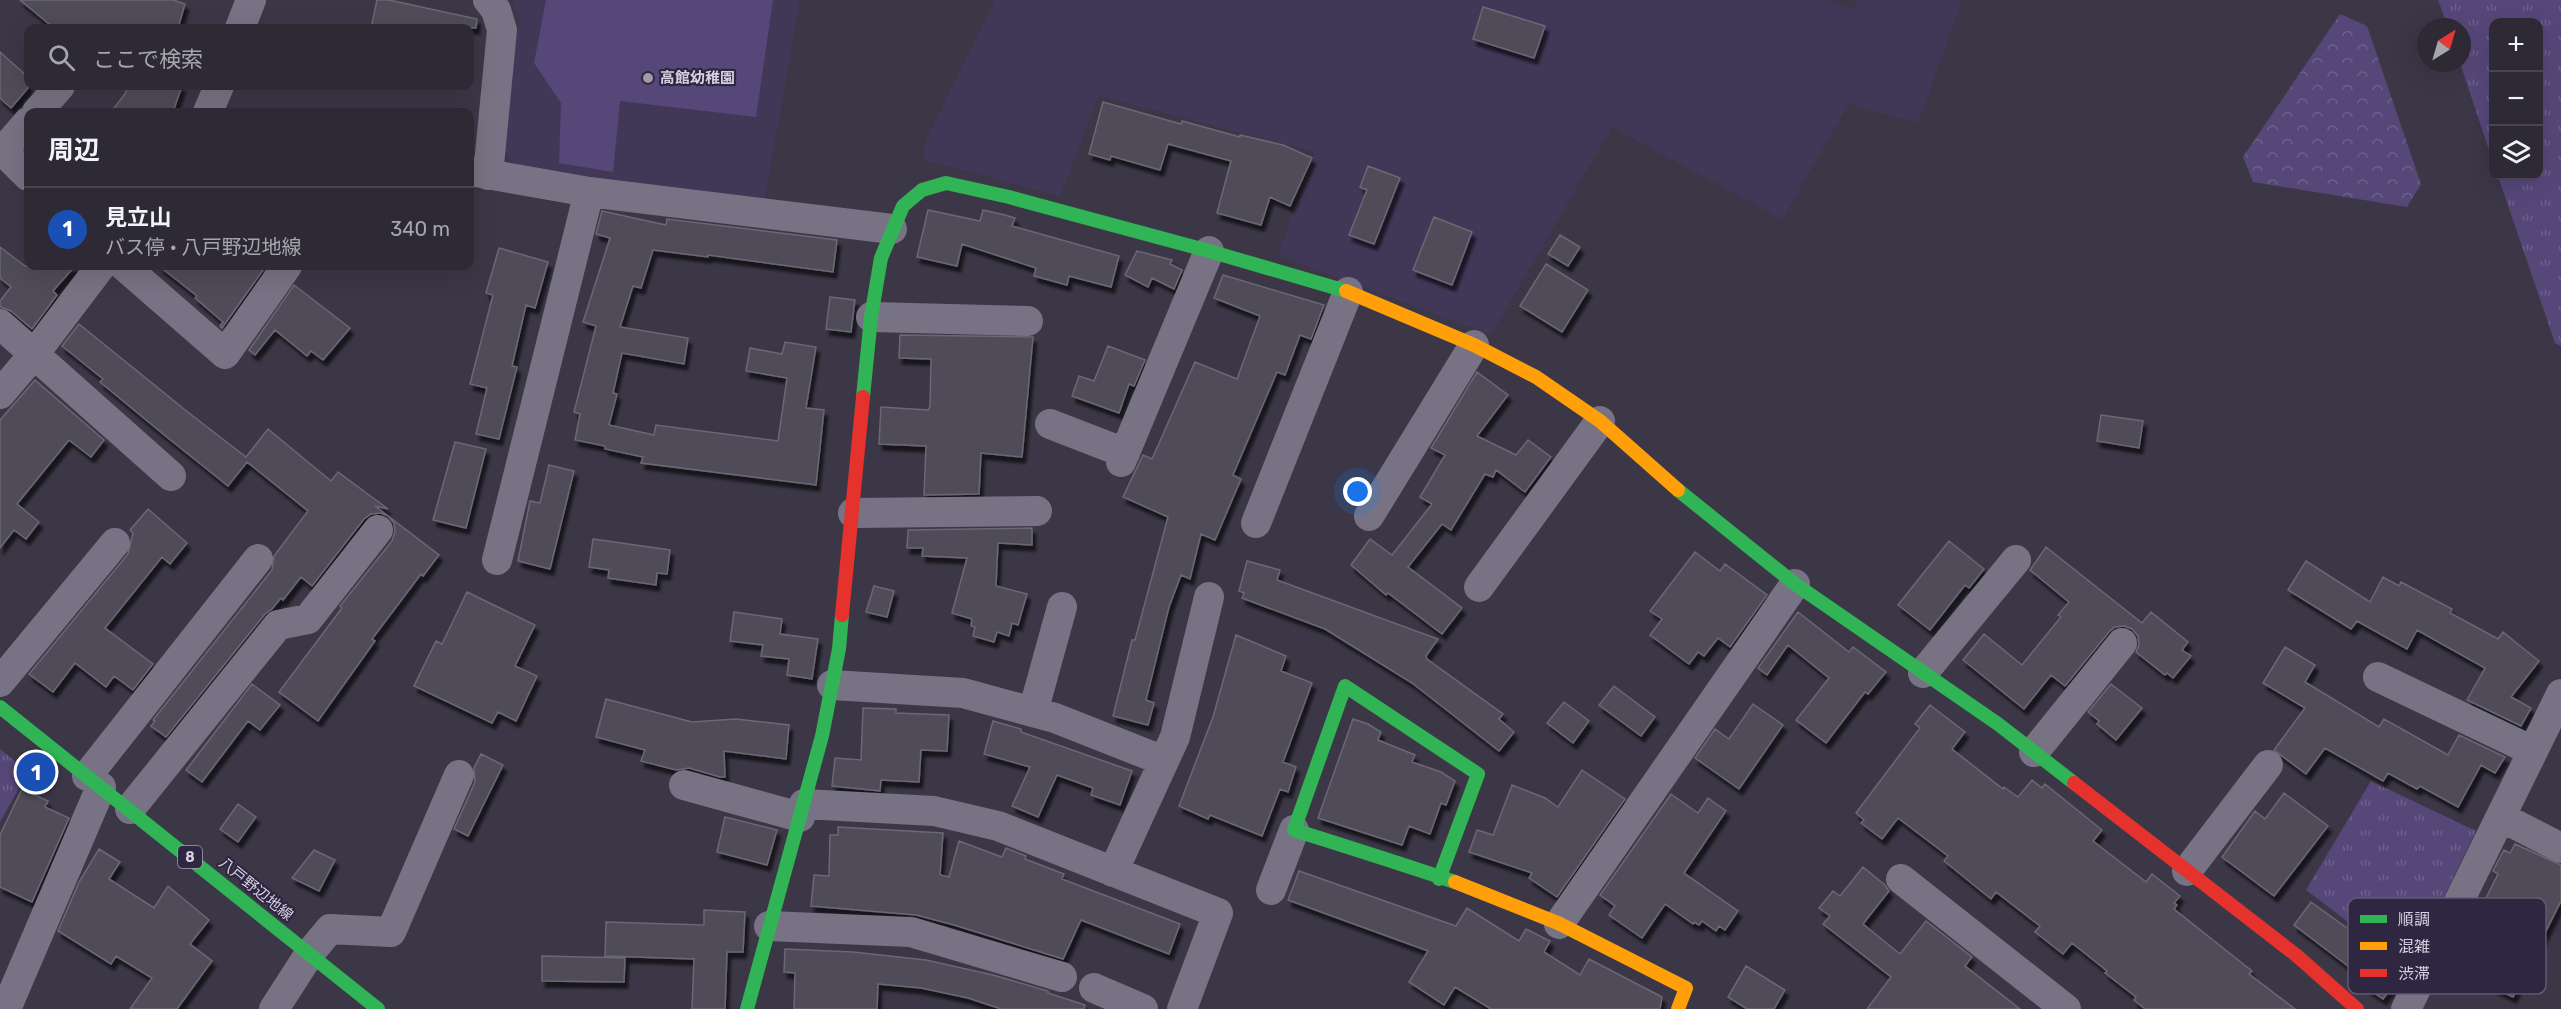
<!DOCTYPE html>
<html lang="ja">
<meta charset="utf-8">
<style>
:root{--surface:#2d2935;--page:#393541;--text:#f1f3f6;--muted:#a7a6ad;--line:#484550;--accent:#d6ab8b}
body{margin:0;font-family:Rubik,"Noto Sans JP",sans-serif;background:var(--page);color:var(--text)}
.controls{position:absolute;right:18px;top:18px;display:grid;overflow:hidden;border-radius:12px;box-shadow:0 6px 24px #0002}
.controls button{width:54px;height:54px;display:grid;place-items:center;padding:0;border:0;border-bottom:2px solid var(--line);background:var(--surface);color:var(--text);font:30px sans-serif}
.compass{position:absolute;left:2417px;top:18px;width:54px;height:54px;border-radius:50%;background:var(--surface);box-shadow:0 6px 24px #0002;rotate:37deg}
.you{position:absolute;left:1358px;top:492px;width:21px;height:21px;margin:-15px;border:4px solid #fff;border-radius:50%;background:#1a73e8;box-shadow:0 0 0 9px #1a73e833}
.badge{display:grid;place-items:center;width:39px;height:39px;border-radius:50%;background:var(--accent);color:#fff;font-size:20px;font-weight:700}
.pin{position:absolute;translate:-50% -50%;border:3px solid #fff;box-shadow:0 2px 6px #0006}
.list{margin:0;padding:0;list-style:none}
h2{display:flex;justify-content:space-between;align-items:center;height:78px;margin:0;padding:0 24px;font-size:26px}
h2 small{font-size:20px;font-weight:400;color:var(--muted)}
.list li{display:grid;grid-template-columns:39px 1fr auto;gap:18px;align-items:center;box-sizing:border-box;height:84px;padding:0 24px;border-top:2px solid var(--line)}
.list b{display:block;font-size:22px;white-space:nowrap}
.list p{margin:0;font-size:20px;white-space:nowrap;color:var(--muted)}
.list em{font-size:20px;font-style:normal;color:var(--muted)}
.icon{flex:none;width:33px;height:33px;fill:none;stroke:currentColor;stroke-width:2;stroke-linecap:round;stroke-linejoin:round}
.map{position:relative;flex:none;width:2561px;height:1009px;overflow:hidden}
.search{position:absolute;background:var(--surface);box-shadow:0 6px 24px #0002;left:24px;top:24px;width:450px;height:66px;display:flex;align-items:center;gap:15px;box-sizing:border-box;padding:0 21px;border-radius:12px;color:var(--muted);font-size:22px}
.panel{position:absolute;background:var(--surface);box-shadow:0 6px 24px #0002;left:24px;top:108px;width:450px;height:162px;border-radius:12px}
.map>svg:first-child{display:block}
</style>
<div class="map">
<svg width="2561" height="1009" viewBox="0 0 2561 1009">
<defs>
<pattern id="grass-tufts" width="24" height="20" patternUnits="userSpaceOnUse" patternTransform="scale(1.5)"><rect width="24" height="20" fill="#564779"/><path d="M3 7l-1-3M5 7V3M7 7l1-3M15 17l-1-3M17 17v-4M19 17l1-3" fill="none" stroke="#6d608c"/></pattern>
<pattern id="forest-crowns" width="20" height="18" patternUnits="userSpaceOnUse" patternTransform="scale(1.5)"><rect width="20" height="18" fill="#564779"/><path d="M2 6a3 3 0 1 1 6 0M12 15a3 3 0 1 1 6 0" fill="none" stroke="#6d608c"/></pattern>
<filter id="shadow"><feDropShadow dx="3.5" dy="6" stdDeviation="1.5" flood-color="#0009"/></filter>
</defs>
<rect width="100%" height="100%" fill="#3c3747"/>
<path fill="#413858" d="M514,0H800L764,204L521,169L508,156L500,141L520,15L513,7Z
M995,0H1829L1853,10L1858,0H1962L1918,123L1849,104L1782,219L1612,127L1491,335L1278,255L1315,152L1099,96L1060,196L924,160L923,151L927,139Z"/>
<path fill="url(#grass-tufts)" d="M2438,0H2561V346L2555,343L2498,176H2538V22H2494L2493,162L2460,63H2462V27H2448Z
M0,749L28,772L0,822Z
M2371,781L2476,831L2409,968L2306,890Z"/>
<path fill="url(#forest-crowns)" d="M2340,14L2367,26L2421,184L2407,207L2253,182L2243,157Z"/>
<path fill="#564779" d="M546,0H773L756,117L620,101L613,172L559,163L561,103L534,63Z"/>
<path fill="#504c59" stroke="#6b6775" stroke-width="1.5" filter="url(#shadow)" d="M20,0H173L185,4L178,28H54Z
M377,0H389L477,19L476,28H371Z
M1483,7L1545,26L1534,58L1473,39Z
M0,52L28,77V88L11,108L0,98Z
M128,86H182L173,112H111L125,94Z
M1103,102L1181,124L1182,121L1240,137V135L1283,145L1312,158L1290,206L1270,197L1261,225L1217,213L1231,161L1168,144L1160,170L1111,156L1110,160L1089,154Z
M1368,166L1400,178L1374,244L1349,235L1367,190L1360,187Z
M928,210L980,221L983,210L1005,215L1015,218L1012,226L1119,256L1111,287L1069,276L1067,285L1034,276L1036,268L962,244L957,266L917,257Z
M602,211L666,225L667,219L837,240L833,272L708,255V257L653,250L641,288L633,286L620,327L688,338L684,364L622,353L613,393L617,394L609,425L654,435L656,425L778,441L787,378L746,371L750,348L782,354L785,342L816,347L806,408L824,410L816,485L641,463L643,457L605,449V446L575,440L580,414L574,412L596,326L583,322L610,238L596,234Z
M1434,217L1472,232L1452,285L1413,270Z
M1560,235L1580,247L1568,266L1548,254Z
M0,247L25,266H75L53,291L57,295L32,329L11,311L0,307V301L11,287L0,278Z
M499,248L548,262L535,308L526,305L512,366L517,367L499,439L476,434L487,388L470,384L493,295L486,293Z
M1137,251L1172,260L1170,264L1182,270L1174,289L1152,278L1148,287L1125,275Z
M1546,264L1588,290L1562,332L1520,306Z
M159,266H266L222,328L220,326L223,322L195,298L197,296Z
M1223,275L1324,305L1311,339L1300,335L1285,375L1277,372L1233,475L1241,479L1215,540L1201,534L1190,579L1181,575L1169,607L1146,700L1154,703L1148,725L1113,716L1132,640H1135L1168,517L1123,497L1143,455L1152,459L1195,362L1237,379L1260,316L1214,298Z
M294,285L350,328L323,360L311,351L307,356L275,330L255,355L249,350Z
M830,297L855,300L851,332L826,329Z
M79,324L189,413L246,457L268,429L331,481L338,472L388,509L375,506L439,555L423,576L421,574L372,639L375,641L318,721L279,692L342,608L340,606L392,541L395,532L394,523L388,516L381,513L371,514L364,519L312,586L301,577L283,600L281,598L272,609L265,614L166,737L151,726L155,721L153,720L272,570L274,556L308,511L247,462L228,486L168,438L100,382L103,379L62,346Z
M900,335L1033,337L1022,457L981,453L979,494L924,495L926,446L879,444L881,407L928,410L930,407L931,359L899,358Z
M1108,346L1145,360L1134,386L1129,384L1119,413L1072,396L1079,376L1094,381Z
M1477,372L1508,395L1477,436L1516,455L1528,440L1551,457L1525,492L1496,470L1493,477L1485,474L1451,530L1442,524L1408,567L1462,608L1442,634L1388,593L1386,595L1351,565L1370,539L1392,555L1432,504L1420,497L1445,455L1431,448Z
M35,380L104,440L91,457L69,440L17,504L39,522L26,539L14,530L0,548V420Z
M2101,415L2143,421L2139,448L2097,441Z
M455,442L486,449L466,528L433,520Z
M549,465L574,471L550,569L518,561L530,501L540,503Z
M148,509L187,543L170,564L162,557L105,628L153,664L133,690L114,676L106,687L75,663L53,692L29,674L128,554L133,533L130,530Z
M1032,528V545L998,543L996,586L1027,594L1018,625L1012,623L1009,636L997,632L994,642L973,636L975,627L971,626L972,619L952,613L967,558L922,556L923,548H907L908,530Z
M593,539L670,550L667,574L657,573L656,585L608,578L609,570L589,567Z
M1949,541L1984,569L1969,588L1965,585L1930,630L1898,605Z
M2046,547L2142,623L2151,612L2188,642L2182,650L2191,656L2173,678L2167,673L2165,675L2136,652L2139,645L2138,636L2132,629L2124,626L2115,627L2109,632L2065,686L2051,675L2024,709L1963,660L1984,634L2022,665L2061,617L2058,615L2069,602L2030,570Z
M1695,552L1720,571L1725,564L1767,595L1730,647L1718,638L1704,656L1698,652L1689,664L1650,635L1662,619L1650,611Z
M1247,561L1280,570L1277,580L1438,639L1426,656L1427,659L1503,714L1499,719L1514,732L1499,751L1412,683L1325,629L1242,598L1244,593L1239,591Z
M2306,561L2370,602L2383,577L2399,586L2401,582L2452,609L2450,613L2498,639L2503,632L2539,661L2511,697L2531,708L2521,726L2467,700L2485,668L2417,630L2407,649L2357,621L2351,629L2288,590Z
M874,586L894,591L887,617L866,612Z
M467,592L535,625L515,666L537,676L516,721L498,712L492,723L414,686L436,641L442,644Z
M734,612L782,619L780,634L818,639L812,679L787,675L789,659L761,656L763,645L730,641Z
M1798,612L1849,652L1853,647L1886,672L1868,694L1865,692L1826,743L1796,720L1829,678L1788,645L1767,675L1758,668Z
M1236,635L1286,656L1281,671L1312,683L1283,762L1296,767L1288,792L1280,789L1262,836L1210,815L1208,819L1179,806L1213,717Z
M2285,647L2315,665L2305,682L2379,727L2384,719L2448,755L2459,735L2505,757L2495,773L2481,765L2458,807L2420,786L2417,789L2388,773L2383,781L2325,748L2306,774L2274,750L2305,708L2263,683Z
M252,684L280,705L260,730L248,721L202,782L186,770Z
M2111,684L2142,708L2116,740L2097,724L2099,721L2088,712Z
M1614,686L1655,717L1641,736L1599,705Z
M606,699L692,722L736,719L789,725L786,759L724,751L725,777H720L689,768L676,770L641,761L645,750L596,737Z
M1564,702L1589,721L1573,743L1547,723Z
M1753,704L1783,725L1739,789L1695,758L1715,729L1729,739Z
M1930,705L1965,732L1952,749L2003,789L2004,787L2018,797L2032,780L2042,788L2045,784L2102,830L2093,841L2146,882L2152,874L2180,896L2174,903L2177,905L2174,909L2252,971L2249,974L2295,1009H2145L2134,1000L2136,997L2105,973L2107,971L2072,943L2063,954L2035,932L2040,926L1996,892L1991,899L1944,861L1948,856L1898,818L1882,839L1861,823L1864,820L1856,813L1920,728L1915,724Z
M863,708L896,709V713L949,715L947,751L921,750L919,782L881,780L880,791L832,786L835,758L861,760Z
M1353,719L1368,724L1381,732L1378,740L1415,755L1412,762L1441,772L1455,781L1446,805L1441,803L1430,834L1409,826L1402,845L1318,818Z
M993,721L1021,729V732L1132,771L1120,805L1091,795L1093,788L1057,775L1038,817L1012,806L1030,767L984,754Z
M481,754L503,765L468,836L454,829L475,782L474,768Z
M1582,770L1625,799L1557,897L1529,878L1532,873L1469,852L1477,830L1493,835L1512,785L1545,798L1558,807Z
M22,789L48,801L45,807L69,818L32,902L0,887V835Z
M2284,793L2328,826L2274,896L2222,857L2255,811L2265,819Z
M1671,794L1698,813L1708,798L1726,811L1684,873L1738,911L1725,930L1719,926L1716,931L1702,921L1699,925L1694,922L1693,924L1665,904L1642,938L1609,915L1615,906L1600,895Z
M238,804L256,817L238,842L220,829Z
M725,817L777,830L767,865L717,852Z
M838,827L943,833L940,875L949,877L959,841L1002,857L1006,848L1026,856L1025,859L1064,874L1062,879L1180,924L1169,954L1081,920L1063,959L954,925L916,915L811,906L814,875L829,876L830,835H838Z
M2515,844L2561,865V901L2513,997L2452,967L2498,874L2493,871L2497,863L2504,850L2510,853Z
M99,849L120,862L109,879L154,908L168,886L209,920L190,944L212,961L177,1009H130L152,978L116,956L111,964L58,931L79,882Z
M314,850L335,860L319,891L292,878Z
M1863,867L1885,885L1889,891L1863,924L1900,954L1926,921L1972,957L1965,966L2020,1009H1867L1891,977L1823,924L1830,916L1819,908L1833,891L1840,896Z
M1299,871L1456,926L1467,908L1519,941L1526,929L1550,941L1544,952L1580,975L1589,959L1662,997L1660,1009H1491L1455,987L1444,1005L1409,982L1428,951L1288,900Z
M2311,902L2405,970L2383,999L2362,984L2365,980L2344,963L2294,925Z
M704,910L745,912L743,952H727L725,1009H692L694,959L605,956L606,922L704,925Z
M785,949L853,952L926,960L993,975L1048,991V993L1085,1005L1084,1009H1001L968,998L921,988L878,984L877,1009H794L795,973L784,972Z
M542,956L625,958L624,982L542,981Z
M1746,966L1785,990L1774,1009H1747L1728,997Z"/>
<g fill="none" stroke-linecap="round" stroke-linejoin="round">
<path stroke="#787384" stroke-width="30" d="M240,28L251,0
M37,112L60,86
M208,112L219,86
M0,148L28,176
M3,151L28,122
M470,171L589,192L892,229
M488,175L502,30L496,10L488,0
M124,266L225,354L287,266
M871,317L1028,321
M0,324L171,476
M0,394L35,353L101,266
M1050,424L1125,453
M1121,462L1209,251
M853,513L1037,511
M1369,516L1474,345
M1256,523L1348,292
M497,560L589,192
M1479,587L1600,421
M1923,673L2016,560
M2378,677L2533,751
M0,682L115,543
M832,685L963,693L1055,718L1164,761
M1033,712L1062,607
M2034,752L2122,643
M87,776L258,559
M684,785L800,817
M804,804L934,811L998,826L1218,913L1182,1009
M130,809L278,625L308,619L378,530
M2501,817L2561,848
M2187,871L2268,765
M1113,872L1175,737L1209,597
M1901,879L2066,1009
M1271,890L1294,830
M1559,924L1795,584
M769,926L911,932L1062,977
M1094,988L1143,1009
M6,1009L101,787
M274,1009L310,953L330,929L391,932L459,775
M2406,1009L2561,694"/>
<path stroke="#30b455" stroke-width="14" d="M863,397L871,317L881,258L903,206L922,190L946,183L1009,197L1209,251L1346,291
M1678,490L1795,584L1998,724L2074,783
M0,707L378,1009
M1439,879L1478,774L1345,686L1294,830C1348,847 1402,864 1455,882
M747,1009L822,736L839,649L842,615"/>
<path stroke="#ff9f0a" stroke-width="14" d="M1346,291L1474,345L1536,377L1600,421L1678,490
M1455,882L1558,923L1686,988L1678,1009"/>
<path stroke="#e5322d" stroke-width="14" d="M842,615L863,397
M2074,783L2296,955L2357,1009"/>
</g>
<circle fill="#9f9bac" stroke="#2f2742" stroke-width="2" cx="648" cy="78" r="6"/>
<g text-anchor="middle" stroke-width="4.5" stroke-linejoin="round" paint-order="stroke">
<rect fill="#2f2742" stroke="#a39eb2" stroke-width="1.5" x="178" y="846" width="24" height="22" rx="4.5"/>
<g font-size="14" font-weight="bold" fill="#d5d1e2">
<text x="190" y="862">8</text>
</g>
<g font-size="15" font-weight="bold" fill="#d5d1e2" stroke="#2f2742" text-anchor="start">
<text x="660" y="83">高館幼稚園</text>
</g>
<g font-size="15" fill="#d5d1e2" stroke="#2f2742">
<text transform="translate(256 889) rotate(39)" y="5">八戸野辺地線</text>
</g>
</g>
<rect x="2348" y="898" width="198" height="96" rx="9" fill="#2f2742" stroke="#615a72" stroke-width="1.5"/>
<rect x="2360" y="915" width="27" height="8" fill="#30b455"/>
<rect x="2360" y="942" width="27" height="8" fill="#ff9f0a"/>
<rect x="2360" y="969" width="27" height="8" fill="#e5322d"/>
<g font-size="16" fill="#d5d1e2">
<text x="2398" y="925">順調</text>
<text x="2398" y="952">混雑</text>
<text x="2398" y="979">渋滞</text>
</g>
</svg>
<div class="controls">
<button>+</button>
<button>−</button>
<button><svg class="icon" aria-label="layers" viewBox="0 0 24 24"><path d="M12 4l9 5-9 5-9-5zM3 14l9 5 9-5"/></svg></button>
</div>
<svg class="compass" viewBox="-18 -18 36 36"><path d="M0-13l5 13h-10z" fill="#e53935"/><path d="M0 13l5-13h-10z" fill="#a7a6ad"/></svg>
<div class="you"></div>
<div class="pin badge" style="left:36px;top:772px;background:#1a4fb4">1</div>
<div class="search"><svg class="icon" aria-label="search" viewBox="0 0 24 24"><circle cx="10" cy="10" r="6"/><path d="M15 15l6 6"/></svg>ここで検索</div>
<section class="panel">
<h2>周辺<small></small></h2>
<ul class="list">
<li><span class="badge" style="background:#1a4fb4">1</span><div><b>見立山</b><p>バス停 · 八戸野辺地線</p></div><em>340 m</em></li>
</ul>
</section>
</div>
